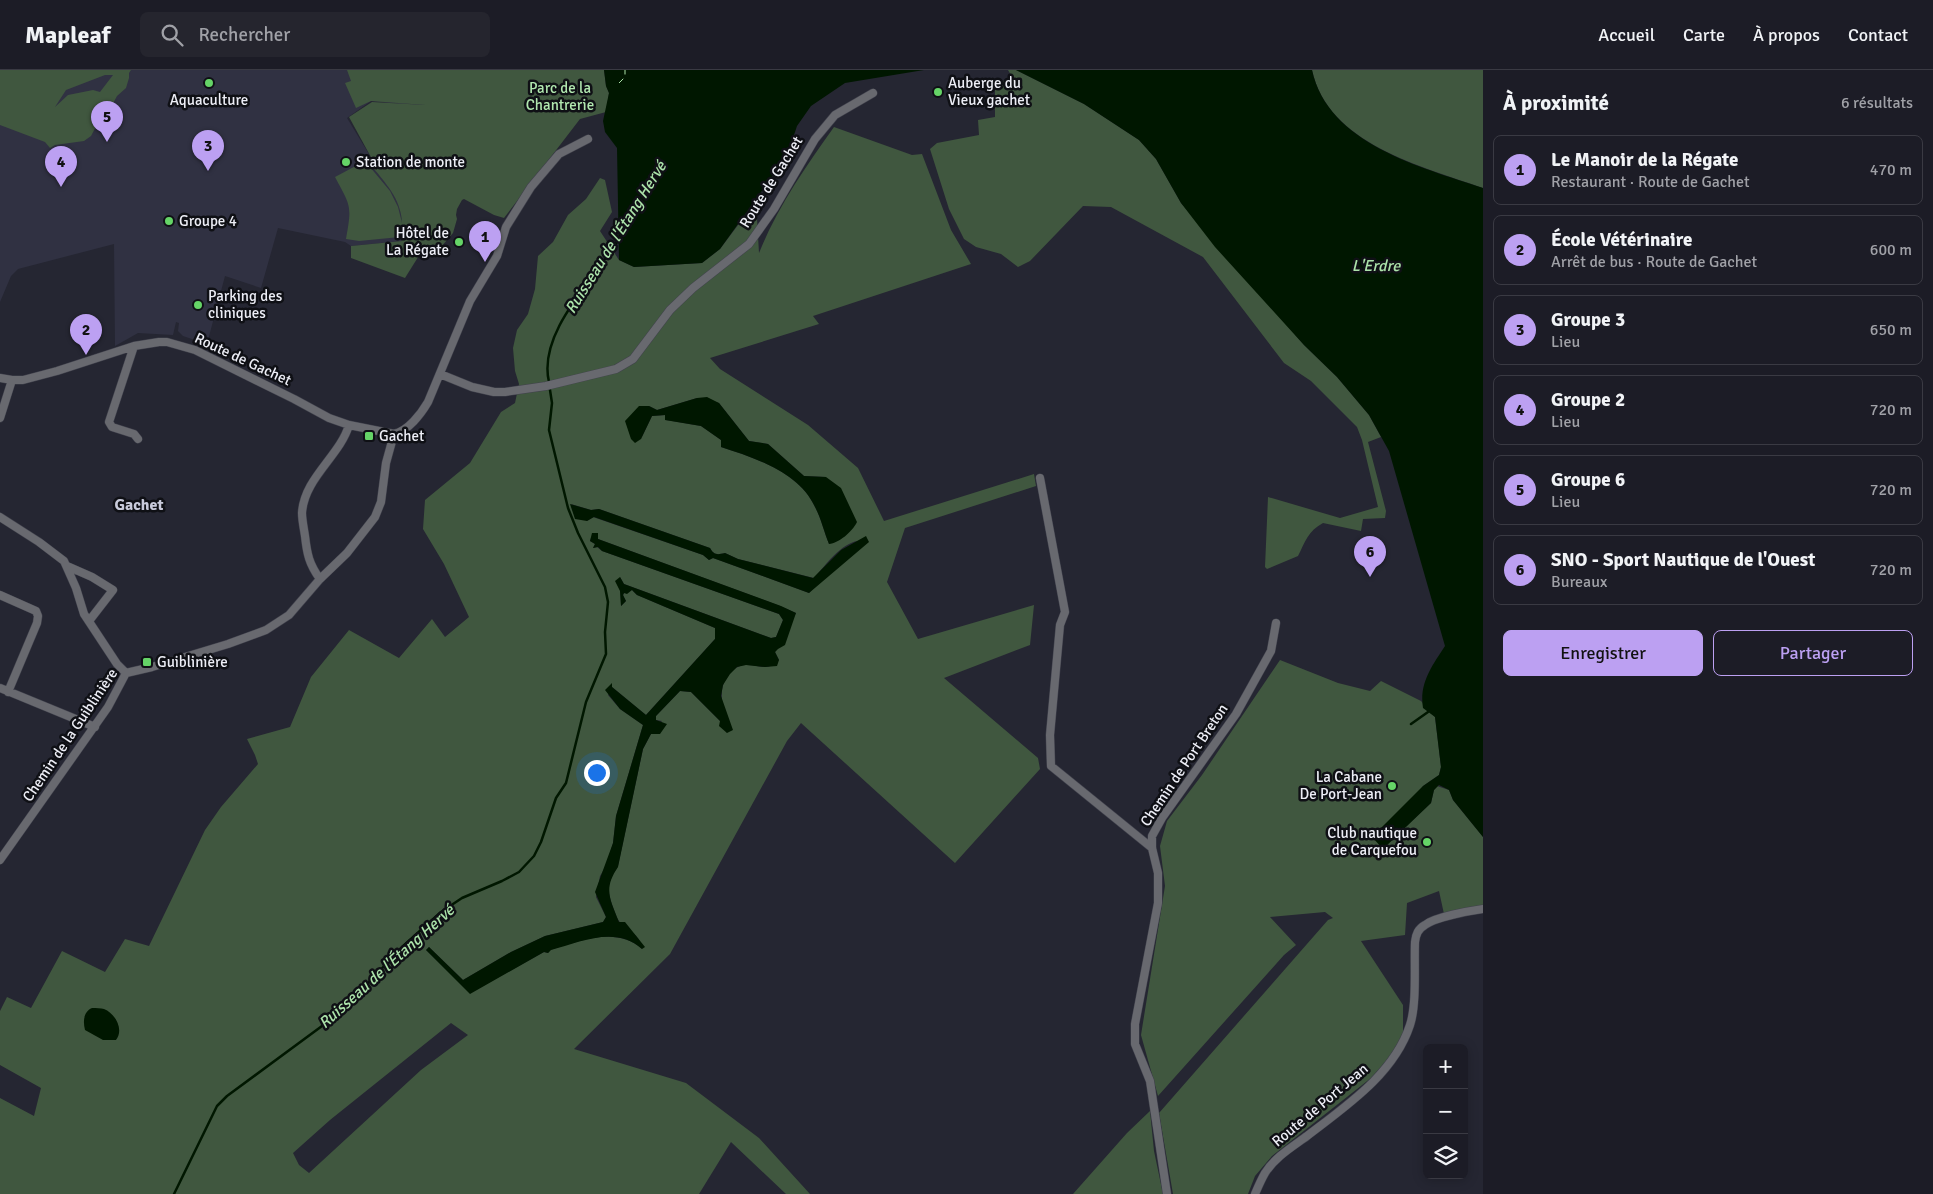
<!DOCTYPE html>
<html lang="fr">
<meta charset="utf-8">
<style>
:root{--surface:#1c1c26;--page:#25252e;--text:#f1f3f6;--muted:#a0a1a7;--line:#3a3a43;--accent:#bca0f2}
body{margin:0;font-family:Signika,sans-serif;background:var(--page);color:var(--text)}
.controls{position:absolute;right:15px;bottom:15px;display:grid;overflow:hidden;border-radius:8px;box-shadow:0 2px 12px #0003}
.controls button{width:45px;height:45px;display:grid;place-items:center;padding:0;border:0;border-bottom:1px solid var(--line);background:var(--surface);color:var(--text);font:25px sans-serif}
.you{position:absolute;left:596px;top:702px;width:18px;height:18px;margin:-12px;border:4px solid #fff;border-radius:50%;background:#1a73e8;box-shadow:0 0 0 8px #1a73e833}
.badge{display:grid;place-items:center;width:32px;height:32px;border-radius:50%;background:var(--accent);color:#111;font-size:16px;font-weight:700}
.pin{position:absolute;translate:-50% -41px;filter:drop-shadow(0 1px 2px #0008)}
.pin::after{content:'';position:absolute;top:26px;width:18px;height:15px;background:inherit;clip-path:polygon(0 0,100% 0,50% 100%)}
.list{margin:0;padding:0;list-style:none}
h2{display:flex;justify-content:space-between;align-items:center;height:65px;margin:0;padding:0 20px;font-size:21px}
h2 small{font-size:16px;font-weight:400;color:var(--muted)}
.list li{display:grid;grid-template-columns:32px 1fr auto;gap:15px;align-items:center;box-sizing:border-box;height:70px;margin:0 10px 10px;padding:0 10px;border:1px solid var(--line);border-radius:8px}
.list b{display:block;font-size:19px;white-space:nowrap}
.list p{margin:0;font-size:16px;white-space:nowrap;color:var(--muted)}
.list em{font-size:16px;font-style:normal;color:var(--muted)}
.actions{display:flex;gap:10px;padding:15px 20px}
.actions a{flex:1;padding:11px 0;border:1px solid var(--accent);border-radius:8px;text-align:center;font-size:18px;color:var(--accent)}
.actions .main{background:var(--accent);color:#111}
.icon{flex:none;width:28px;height:28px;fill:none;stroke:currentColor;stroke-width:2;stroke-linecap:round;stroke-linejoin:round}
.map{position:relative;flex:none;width:1483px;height:1124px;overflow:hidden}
header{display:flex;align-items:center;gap:30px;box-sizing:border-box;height:70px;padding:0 25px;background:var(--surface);border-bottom:1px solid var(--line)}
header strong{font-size:24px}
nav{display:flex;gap:28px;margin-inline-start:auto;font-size:18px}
.search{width:350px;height:45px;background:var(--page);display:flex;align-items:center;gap:12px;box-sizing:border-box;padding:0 18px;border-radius:8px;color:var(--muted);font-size:19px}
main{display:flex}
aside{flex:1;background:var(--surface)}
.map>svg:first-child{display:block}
</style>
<header>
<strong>Mapleaf</strong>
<div class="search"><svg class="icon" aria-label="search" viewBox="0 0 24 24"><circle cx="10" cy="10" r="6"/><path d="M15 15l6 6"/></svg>Rechercher</div>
<nav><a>Accueil</a><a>Carte</a><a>À propos</a><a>Contact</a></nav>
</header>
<main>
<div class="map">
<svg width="1483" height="1124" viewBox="0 0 1483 1124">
<rect width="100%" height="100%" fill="#252632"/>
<path fill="#303142" d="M0,0H521L537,43L518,67L427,37L371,31L347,48L372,89L370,94L392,120L400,136L403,159L402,171L351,176L345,172L278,158L261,218L225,206L207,274L183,266L178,261L179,253L176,252L173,265L138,263L115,276L114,174L18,199L11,206L0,232Z"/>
<path fill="#40573f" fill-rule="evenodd" d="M0,0H131L129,3V8L126,18L117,26L110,39L101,47L91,66L84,71L55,75L50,78L45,72L0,55ZM105,5H113L100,22L93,20L68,25L55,37L66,20Z
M347,0H604L606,16L609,23L606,42L580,49L504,148L494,145L464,129L462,130L457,139L456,145L457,149L453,163L441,177L425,176L405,208L351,188V176L402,171V155L400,167L359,171L346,169C352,135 351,137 335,107L365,91L390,121L398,137L402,153C401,128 385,113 370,94L372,89L349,47L372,32L425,35L371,31L356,38L345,13L351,11Z
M1008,0H1016L1084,34L1139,70L1156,89L1181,133L1304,275L1337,307L1369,345L1381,367L1368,372L1386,441L1385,448L1363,449L1361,461L1323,453C1308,461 1305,472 1298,486L1267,499L1265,497L1268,427L1340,448L1378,437L1362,370L1357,357L1311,311L1284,293L1203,187L1111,137L1083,136L1030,191L1018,197L1001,184L976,177L964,169L949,139L930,79L937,73L979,65L978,50L995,47V12L1014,10Z
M1312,0H1483V118C1421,96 1328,74 1312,0Z
M834,57L912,85L922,84L951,160L971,194L813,246L819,254L710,288L720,299L808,355L858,398L884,451L1034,404L1036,416L905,458L887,512L918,569L1034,535L1030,575L944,608L1038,688L1040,699L955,793L801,653L787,671L670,884L574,979L686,1013L759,1068L810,1124H786L731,1072L699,1124H0V1028L34,1046L41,1018L0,995V941L7,927L31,938L62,881L105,902L125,869L149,876L205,760L221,737L258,694L255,685L247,669L290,657L311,607L349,560L399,588L432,549L445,567L469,547L444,494L423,459L425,430L470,393L501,342L515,333L519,314L515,301L513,278L517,260L528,244L535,219L538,186L553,172L568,145L586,129L600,108L605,110L612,142L600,161L619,190L634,197L702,193L720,179L756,131L759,183C777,138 806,96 834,57ZM697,328L719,333L749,371L768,374L804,406L826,407L829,474C824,462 821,448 815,437C799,402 755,388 721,377V370L701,356L666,350V345L652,346L641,369L649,336L657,340ZM571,434L591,440L599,439L710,478C714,485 717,485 725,483L738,489L814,508C825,496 841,473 858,471L809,523L713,488L709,490L703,485L593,447L587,451ZM597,467L598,469L780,536L796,543L775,582L779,590C766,603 760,594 745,595C732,596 722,611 722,623C721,632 726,653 727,663L720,651L691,622L680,621L656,646V650L662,651L651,664L643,679L618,796C606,815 607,820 614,840C616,844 617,850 621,853C630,861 641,866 642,879C616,856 580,871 550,880L548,883L544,882L470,923L426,880L429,877L463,910L511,882L545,866L603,852L606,847L596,827L600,806L606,796L613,773L616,746L643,655L620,639L608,625L612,617L646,645L715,569V558L637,525L632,520L625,522L623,525L626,531L621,536L620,507L624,514L771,568L776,567L783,550L779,544L602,481L597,477L593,478L595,474L590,471L591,468ZM451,953L468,965L421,1000L309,1103L299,1095L293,1083L330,1050Z
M1280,590L1338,613L1370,621L1381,611L1421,631L1435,647L1441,697L1439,705L1423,716L1383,778L1431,733L1434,720L1437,716L1449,720L1453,730L1483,767V836L1444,844L1439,821L1407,833L1405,865L1361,871L1403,935V964L1395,981L1371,1008L1272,1086L1255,1106L1248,1124H1173L1159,1043L1328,850L1333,848L1325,842L1270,847L1296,875L1284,885L1158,1026L1141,965L1165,816L1160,776L1167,751L1202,705Z
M1150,1041L1154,1081L1163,1124H1073L1127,1063Z"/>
<path fill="#001700" d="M604,0H924L845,13L811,36L797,56L787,86L720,179L702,193L634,197L619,190L617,78L605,62L603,51L609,23L606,16Z
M1016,0H1312C1328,74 1421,97 1483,118V767L1453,730L1449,720L1439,715L1434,720L1431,733L1383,779L1372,767L1423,716L1439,705L1441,697L1435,647L1423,638C1419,613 1432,596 1445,576L1389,381L1369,345L1337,307L1304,275L1215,177L1181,133L1156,89L1139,70L1084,34Z
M707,327L719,333L749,371L768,374L804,406L826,407L841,418L857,452C852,462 839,473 829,474C824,462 821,448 815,437C799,402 755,388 721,377V370L701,356L665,350V345L652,346L641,369L635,373L631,369L625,351L639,336H649L657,340L697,328Z
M570,434L591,440L599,439L710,478C714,485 717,485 725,483L738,489L813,508L841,480L866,466L869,472L809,523L713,488L709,490L703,485L594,447L587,451L575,449Z
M592,463H598V469L781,536L796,543L785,575L778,579L775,582L779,590L777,596L765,597L746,595L737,597L730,604L723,615L721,626L733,660L727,663L719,656L720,651L691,622L680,621L656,646V650L667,654L660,664H651L643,679L618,797C603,819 610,829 619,852H625L645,877L642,879C616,855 580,872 551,880L548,883L544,882L470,924L426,880L429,877L463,910L511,882L545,866L603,852L606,847L595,822L613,773L616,746L643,655L620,639L605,620L612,613V617L646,645L715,569V558L637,525L632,520L627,524L624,523L623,525L626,531L621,536L620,521L615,511L620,507L624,514L771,568L776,567L783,550L779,544L602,481L598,477L593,478L595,474L590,471Z
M92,938C96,938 101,938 104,939C116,944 124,960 116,970H103L85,960C83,952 83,942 92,938Z"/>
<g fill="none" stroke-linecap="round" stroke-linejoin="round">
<path stroke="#001700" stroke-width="2.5" d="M549,312C537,262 596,207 620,167
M1411,654L1428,642
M174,1124L217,1036L227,1026L341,942L402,877L441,842L462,828L502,811L519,802L534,786L541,772L556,728L566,713L586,632L606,584L605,562L608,532L605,517L578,463L568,438L549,360L552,333L550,320"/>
<path stroke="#ace3aa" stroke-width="1" stroke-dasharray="6 5" stroke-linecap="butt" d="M619,13L625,7V0"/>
<defs>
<path id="minor" d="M134,276L109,352L112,357L134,364L138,369
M440,304L472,317L494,322H505L546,316L616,299L633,289L670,240L693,218L749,174L774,139L815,69L835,45L873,23
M0,308L12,310H23L57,301L134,276L159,272H167L195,280L294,329L329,348L349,355L394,364C408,361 421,344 428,332L470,231L497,186L506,157L531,117L559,84L588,69
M0,348L12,310
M1040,408L1065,542L1060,555L1050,665L1051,696L1152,778
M0,447L39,472L64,491L76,518L84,544L117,594L126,603
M67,496L92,507L113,520L89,551
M320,509C309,494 307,484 305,466C304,459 302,450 302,443C304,408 340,386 349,355
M0,525L36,541L38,546L37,553L8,622
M0,618L95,657
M0,790L108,637L126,603L152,597L228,574L266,560L289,545L320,509L347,483L375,447L381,432L386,393L394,364
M1167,1124L1150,1011L1135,974V954L1158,833V803L1152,778V766L1162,748L1236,644L1271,581L1276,553
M1255,1124C1258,1117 1261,1110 1265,1103C1275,1087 1292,1077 1307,1066C1346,1036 1394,1004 1410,955C1417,934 1414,896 1415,872C1416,864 1418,859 1425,855C1435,847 1469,841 1483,839"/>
</defs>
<use href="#minor" stroke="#41424d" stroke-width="9"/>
<use href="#minor" stroke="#68696f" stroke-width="8"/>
</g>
<g fill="#65d467" stroke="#0f1015" stroke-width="2">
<circle cx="209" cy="13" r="5"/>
<circle cx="938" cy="22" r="5"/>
<circle cx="346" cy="92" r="5"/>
<circle cx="169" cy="151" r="5"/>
<circle cx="459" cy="172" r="5"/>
<circle cx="198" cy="235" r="5"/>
<rect x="364" y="361" width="10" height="10" rx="2.5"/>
<rect x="142" y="587" width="10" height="10" rx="2.5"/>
<circle cx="1392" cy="716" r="5"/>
<circle cx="1427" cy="772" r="5"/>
</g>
<g text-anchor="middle" stroke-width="5" stroke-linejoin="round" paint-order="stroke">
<g font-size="15" fill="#edeef6" stroke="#0f1015" text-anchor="start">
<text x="948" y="18">Auberge du<tspan x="948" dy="17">Vieux gachet</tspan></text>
<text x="209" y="35" text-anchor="middle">Aquaculture</text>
<text x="356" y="97">Station de monte</text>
<text x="179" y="156">Groupe 4</text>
<text x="449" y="168" text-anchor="end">Hôtel de<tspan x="449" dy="17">La Régate</tspan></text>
<text x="208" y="231">Parking des<tspan x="208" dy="17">cliniques</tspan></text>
<text x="379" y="371">Gachet</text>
<text x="157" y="597">Guiblinière</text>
<text x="1382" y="712" text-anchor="end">La Cabane<tspan x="1382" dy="17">De Port-Jean</tspan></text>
<text x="1417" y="768" text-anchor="end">Club nautique<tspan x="1417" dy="17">de Carquefou</tspan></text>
</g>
<g font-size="15" fill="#b1e8af" stroke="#0f1015">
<text x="560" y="23">Parc de la<tspan x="560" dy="17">Chantrerie</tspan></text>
</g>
<g font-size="15" fill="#edeef6" stroke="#0f1015">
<text transform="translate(771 112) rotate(-58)" y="5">Route de Gachet</text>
<text transform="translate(243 289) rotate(25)" y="5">Route de Gachet</text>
<text transform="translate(70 665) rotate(-56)" y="5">Chemin de la Guiblinière</text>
<text transform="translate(1184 695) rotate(-56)" y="5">Chemin de Port Breton</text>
<text transform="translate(1320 1035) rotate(-40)" y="5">Route de Port Jean</text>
</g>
<g font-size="16" font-style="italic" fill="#ace3aa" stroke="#0f1015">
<text transform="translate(615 167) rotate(-58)" y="6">Ruisseau de l'Étang Hervé</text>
<text x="1376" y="201">L'Erdre</text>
<text transform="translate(386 896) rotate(-42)" y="6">Ruisseau de l'Étang Hervé</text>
</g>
<g font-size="16" font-weight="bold" fill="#c8cada" stroke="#0f1015">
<text x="139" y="440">Gachet</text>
</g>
</g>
</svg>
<div class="controls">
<button>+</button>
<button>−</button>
<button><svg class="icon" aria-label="layers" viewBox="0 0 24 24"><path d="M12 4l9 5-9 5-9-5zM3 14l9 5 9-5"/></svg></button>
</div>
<div class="you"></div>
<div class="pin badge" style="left:485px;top:192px">1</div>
<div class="pin badge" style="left:86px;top:285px">2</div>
<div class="pin badge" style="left:208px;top:101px">3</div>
<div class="pin badge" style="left:61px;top:117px">4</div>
<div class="pin badge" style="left:107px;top:72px">5</div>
<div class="pin badge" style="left:1370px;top:507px">6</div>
</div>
<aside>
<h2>À proximité<small>6 résultats</small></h2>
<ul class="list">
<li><span class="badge">1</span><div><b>Le Manoir de la Régate</b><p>Restaurant · Route de Gachet</p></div><em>470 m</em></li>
<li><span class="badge">2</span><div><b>École Vétérinaire</b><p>Arrêt de bus · Route de Gachet</p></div><em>600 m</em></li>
<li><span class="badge">3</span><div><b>Groupe 3</b><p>Lieu</p></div><em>650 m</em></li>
<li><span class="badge">4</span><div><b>Groupe 2</b><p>Lieu</p></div><em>720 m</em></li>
<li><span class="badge">5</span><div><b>Groupe 6</b><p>Lieu</p></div><em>720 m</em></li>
<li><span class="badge">6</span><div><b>SNO - Sport Nautique de l'Ouest</b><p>Bureaux</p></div><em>720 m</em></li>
</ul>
<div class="actions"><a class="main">Enregistrer</a><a>Partager</a></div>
</aside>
</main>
